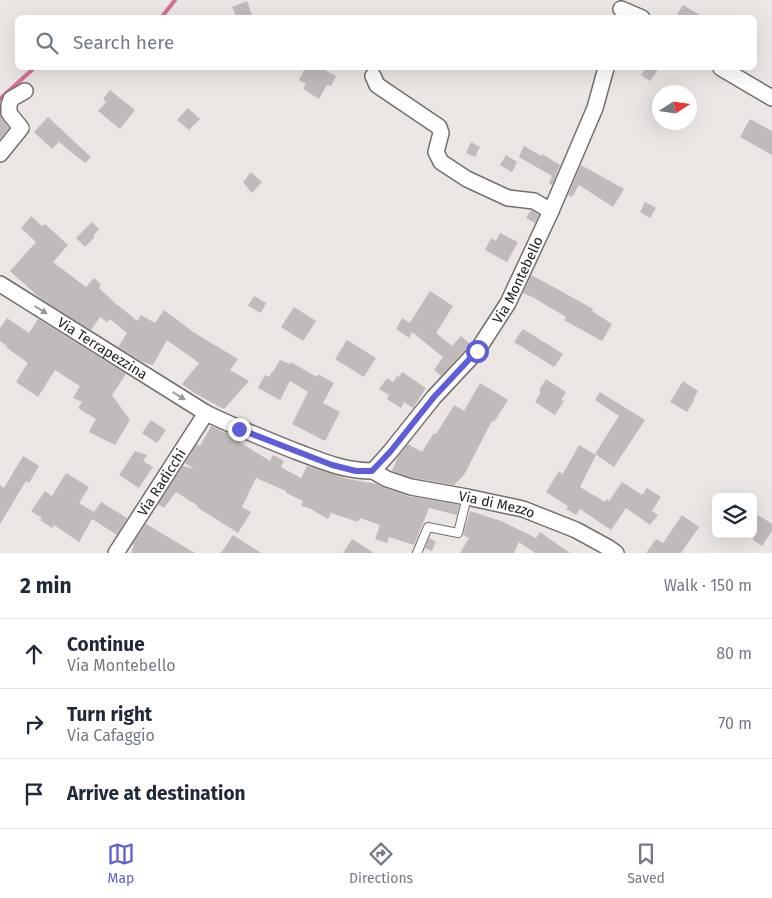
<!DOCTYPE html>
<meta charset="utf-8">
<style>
:root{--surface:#fff;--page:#f6f6f7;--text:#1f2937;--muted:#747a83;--line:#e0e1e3;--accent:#5e5fd8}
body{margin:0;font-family:"Fira Sans",sans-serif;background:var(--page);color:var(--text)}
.controls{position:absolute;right:15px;bottom:15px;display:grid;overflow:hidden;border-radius:8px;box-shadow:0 5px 20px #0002}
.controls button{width:45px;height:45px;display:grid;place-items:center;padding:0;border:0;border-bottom:1px solid var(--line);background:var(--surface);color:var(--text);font:25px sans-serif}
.compass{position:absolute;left:652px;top:85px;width:45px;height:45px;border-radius:50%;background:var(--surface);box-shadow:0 5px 20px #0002;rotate:78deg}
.stop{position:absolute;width:15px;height:15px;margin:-11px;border:4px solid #5e5fd8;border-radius:50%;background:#fff}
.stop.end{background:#5e5fd8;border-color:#fff;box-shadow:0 1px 5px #0008}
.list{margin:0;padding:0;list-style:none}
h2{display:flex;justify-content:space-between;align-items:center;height:65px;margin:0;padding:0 20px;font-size:21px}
h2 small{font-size:16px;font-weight:400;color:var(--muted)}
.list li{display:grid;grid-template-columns:32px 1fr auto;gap:15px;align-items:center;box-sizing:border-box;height:70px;padding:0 20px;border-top:1px solid var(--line)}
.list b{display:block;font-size:19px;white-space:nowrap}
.list p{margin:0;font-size:16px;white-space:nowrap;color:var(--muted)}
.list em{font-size:16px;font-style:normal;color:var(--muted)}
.icon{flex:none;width:28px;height:28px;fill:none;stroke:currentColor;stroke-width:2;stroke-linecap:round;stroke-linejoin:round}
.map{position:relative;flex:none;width:772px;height:553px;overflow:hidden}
.search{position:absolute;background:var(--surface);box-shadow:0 5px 20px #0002;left:15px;right:15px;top:15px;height:55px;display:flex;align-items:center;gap:12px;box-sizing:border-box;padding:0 18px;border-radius:8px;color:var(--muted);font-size:19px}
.sheet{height:275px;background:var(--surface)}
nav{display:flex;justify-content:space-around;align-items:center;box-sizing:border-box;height:70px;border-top:1px solid var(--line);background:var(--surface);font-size:14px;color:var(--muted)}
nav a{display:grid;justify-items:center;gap:2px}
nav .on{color:var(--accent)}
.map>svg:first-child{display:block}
</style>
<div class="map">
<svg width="772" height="553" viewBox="0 0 772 553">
<rect width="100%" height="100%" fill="#ebe6e4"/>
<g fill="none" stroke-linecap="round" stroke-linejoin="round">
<path stroke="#d47294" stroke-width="4" d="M161,18L175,0
M0,99L34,68"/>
</g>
<path fill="#c0bbba" d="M247,1L253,18H237L232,7Z
M683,5L705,18H675Z
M305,68H321L336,76L331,86L327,85L319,99L303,89L306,84L299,80Z
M646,68H659L650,81L641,75Z
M110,90L135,110L120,129L98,111L106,102L103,99Z
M188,108L200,119L189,130L177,120Z
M0,114L2,119L9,128L0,139Z
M48,117L91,157L85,163L59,142L52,149L34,132Z
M750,119L772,131V155L740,137Z
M471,142L480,147L475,157L466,153Z
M524,146L541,156L542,154L560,165L552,185L549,183L552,176L519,157Z
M506,155L517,162L512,172L500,165Z
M581,165L624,189L613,207L579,185L572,197L568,195Z
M251,172L262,182L252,193L243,182Z
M645,202L656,208L650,218L640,212Z
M531,210L539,215L535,223L526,218Z
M31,216L42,226L45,224L68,245L53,262L86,287L94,278L101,284L99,288L117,305H118L137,321L141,315L155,323L164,310L193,332L238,359L230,370L249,381L224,409L196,394L182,384L199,363L167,340L153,365L143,362L118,347L127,333L110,319L107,322L100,317L91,330L40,298L10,271L36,242L21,228Z
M92,222L99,229L93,236L95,237L85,247L76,238Z
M500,233L518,242L507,262L485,250L491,238L496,241Z
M531,275L561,291L593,309L592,311L612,324L602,341L564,320L566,317L534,298L523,293Z
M430,291L453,306L436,333L452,346L461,336L470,344L441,376L434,370L443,357L412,332L409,338L396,329L402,318L410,323Z
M254,296L266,303L261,313L248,306Z
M294,307L316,321L303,341L281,327Z
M7,318L29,333L38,319L126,374L112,395L130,420L115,445L89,432L96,419L78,408L82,402L73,398L80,386L55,370L38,397L16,382L28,363L6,347L7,346L0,341V328Z
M523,329L563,354L554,367L514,342Z
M347,340L376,358L364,377L335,359Z
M280,360L290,364L291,362L317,377L318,374L334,383L323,403L340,412L325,441L292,424L308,392L290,381L280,400L258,388L265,375L269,377L272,372H273Z
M402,372L426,388L413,408L404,402L401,408L387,399L389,395L379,389L387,378L393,382L397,376L399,377Z
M546,379L566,392L561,400L564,401L555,415L535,402L541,392L539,390Z
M683,381L698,391L693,400L694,401L687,412L670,402Z
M480,383L508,400L494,422L492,421L464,475L454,485L413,478L392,471L398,457L408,444L422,452L434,433L436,434L454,405L464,411Z
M600,392L645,420L614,467L595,454L619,416L595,400Z
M151,420L166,430L157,443L142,433Z
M211,426L229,434L228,435L270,461L273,455L284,461L281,467L301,478L307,466L348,479L377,484L384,488L408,496L459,505L457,515L429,508L414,545L389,537L387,543L375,539L380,525L360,518L358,522L331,513L328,519L309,508L301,506L303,501L286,493V491L256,478L242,507L251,512L238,533L197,507L198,506L176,492L164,508L158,504L183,466L194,469L185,463L197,444L200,446Z
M579,445L596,455L580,487L605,502L606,499L609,501L622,482L642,495L647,488L661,497L652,511L658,515L650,525L626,508L611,530L580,509L576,515L566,509L568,506L546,492L559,471L563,474Z
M135,451L147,455L143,461L153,467L139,488L119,475Z
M23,456L39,466L29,483L26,481L0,524V485L4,488Z
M66,473L89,487L79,503L94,512L101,502L127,518L117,535L92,519L79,542L54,525L52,528L40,520L42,518L31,511L45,491L52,496Z
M470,511L501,521L536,538L540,532L570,553H535L519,542L514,553H460L469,538L463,535Z
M682,515L699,527L681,553H646L656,539L663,543Z
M758,515L772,524V531L762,546L753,540V522Z
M146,524L178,543L195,553H131L134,545H132Z
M233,535L261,553H221Z
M429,538L436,542L432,551L425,548Z
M352,539L374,553H343Z"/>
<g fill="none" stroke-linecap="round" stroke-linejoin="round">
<defs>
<path id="service" d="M417,553L428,527L458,533L467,497"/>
<g id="minor">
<path d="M621,9L642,18"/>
<path d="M721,68L772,98"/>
<path d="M373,76L377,85L439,127L441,133L436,152L441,162L467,179L508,198L534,201L551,211"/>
<path d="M0,154L21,128L9,113V105L11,99L25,91"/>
<path id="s1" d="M0,284L206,413C235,427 265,439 295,451C322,461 343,471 373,471L390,452L434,397L477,351L508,303L551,211L595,108L606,68"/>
<path id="s2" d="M373,471L387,479L411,487L467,497L523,509L576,530L609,548L616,553"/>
<path id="s3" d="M116,553L206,413"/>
</g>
</defs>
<use href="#service" stroke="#736f6c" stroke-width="10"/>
<use href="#minor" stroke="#736f6c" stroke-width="18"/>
<use href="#service" stroke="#fff" stroke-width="8"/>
<use href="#minor" stroke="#fff" stroke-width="15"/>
</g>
<defs><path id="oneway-solid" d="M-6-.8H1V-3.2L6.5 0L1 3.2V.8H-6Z" transform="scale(1.25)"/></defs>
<g fill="#9b9a99">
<use href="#oneway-solid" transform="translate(41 310) rotate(32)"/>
<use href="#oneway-solid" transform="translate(179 396) rotate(32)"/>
</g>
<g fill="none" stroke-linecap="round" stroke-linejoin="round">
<path stroke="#5e5fd8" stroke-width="6" d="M239,429L332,465L356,471H372L390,452L434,397L477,351"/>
</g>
<g text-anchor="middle" stroke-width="4" stroke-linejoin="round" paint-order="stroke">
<g font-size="14" fill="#201e1d" stroke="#f9f4f1">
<text dy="5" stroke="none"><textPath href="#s1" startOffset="662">Via Montebello</textPath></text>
<text dy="5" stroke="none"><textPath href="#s1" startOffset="121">Via Terrapezzina</textPath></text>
<text dy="5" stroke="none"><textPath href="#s3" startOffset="84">Via Radicchi</textPath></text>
<text dy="5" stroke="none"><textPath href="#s2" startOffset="129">Via di Mezzo</textPath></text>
</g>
</g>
</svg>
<div class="controls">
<button><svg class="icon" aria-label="layers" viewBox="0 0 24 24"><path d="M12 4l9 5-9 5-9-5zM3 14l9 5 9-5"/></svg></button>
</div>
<svg class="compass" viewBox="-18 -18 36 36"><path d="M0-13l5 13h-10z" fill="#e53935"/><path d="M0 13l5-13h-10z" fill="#747a83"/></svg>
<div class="stop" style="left:477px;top:351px"></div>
<div class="stop end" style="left:239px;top:429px"></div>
<div class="search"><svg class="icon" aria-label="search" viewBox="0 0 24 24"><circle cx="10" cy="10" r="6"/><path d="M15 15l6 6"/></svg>Search here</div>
</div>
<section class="sheet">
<h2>2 min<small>Walk · 150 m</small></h2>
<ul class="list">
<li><svg class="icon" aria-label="ahead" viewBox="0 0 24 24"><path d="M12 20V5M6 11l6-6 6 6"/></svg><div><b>Continue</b><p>Via Montebello</p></div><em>80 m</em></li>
<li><svg class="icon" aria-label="right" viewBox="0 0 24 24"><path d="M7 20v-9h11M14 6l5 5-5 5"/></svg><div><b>Turn right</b><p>Via Cafaggio</p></div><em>70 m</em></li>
<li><svg class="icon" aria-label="arrive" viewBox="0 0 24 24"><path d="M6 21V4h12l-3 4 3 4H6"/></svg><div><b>Arrive at destination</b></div></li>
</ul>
</section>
<nav>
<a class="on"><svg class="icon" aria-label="map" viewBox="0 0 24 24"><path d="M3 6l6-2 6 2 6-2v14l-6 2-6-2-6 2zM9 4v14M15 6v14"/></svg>Map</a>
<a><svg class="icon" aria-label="directions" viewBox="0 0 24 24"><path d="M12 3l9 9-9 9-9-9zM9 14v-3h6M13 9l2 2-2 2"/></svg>Directions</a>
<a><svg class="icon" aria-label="saved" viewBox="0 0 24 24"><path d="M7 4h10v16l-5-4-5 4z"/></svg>Saved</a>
</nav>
